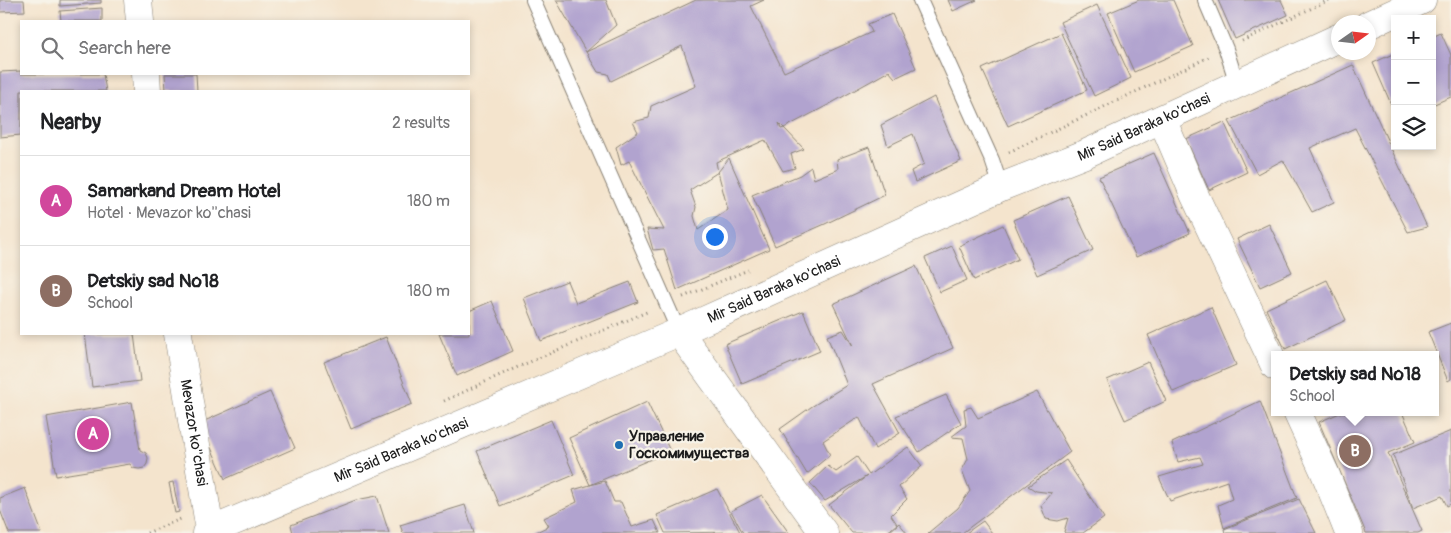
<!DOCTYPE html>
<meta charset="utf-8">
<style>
:root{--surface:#fff;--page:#f2f2f2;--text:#202124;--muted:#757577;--line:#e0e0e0;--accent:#111827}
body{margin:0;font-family:Pangolin,sans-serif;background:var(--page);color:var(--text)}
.controls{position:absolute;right:15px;top:15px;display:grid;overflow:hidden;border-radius:0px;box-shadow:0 2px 8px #0003}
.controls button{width:45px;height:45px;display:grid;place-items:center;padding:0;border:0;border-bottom:1px solid var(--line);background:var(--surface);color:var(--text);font:25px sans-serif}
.compass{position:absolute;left:1331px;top:15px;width:45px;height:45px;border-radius:50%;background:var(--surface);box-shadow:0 2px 8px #0003;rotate:76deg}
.you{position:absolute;left:714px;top:236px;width:18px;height:18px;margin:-12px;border:4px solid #fff;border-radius:50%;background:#1a73e8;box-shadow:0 0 0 8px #1a73e833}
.badge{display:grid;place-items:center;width:32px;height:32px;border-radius:50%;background:var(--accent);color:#fff;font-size:16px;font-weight:700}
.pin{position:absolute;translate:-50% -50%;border:2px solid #fff;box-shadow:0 1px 5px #0006}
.popup{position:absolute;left:1271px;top:351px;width:168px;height:65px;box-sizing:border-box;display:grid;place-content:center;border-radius:0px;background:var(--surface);filter:drop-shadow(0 1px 4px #0005);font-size:16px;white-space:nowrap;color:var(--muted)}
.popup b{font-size:19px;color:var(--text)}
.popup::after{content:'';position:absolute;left:50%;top:100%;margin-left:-10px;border:10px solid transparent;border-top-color:var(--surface)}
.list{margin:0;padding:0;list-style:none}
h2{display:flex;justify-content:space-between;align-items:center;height:65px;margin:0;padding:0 20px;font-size:21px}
h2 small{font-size:16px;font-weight:400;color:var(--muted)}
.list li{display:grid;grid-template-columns:32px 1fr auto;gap:15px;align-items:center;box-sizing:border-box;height:90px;padding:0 20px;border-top:1px solid var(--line)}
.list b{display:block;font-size:19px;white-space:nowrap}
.list p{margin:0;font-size:16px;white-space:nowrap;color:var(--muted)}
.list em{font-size:16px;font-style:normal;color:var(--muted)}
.icon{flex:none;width:28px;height:28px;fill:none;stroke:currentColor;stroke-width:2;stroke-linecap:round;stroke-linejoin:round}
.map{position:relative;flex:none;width:1451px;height:533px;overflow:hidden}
.search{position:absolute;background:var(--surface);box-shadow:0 2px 8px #0003;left:20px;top:20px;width:450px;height:55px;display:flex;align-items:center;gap:12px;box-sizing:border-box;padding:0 18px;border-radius:0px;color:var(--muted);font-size:19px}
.panel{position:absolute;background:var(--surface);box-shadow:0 2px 8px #0003;left:20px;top:90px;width:450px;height:245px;border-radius:0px}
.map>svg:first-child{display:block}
</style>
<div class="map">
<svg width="1451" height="533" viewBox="0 0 1451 533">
<rect width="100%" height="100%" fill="#f7f3e8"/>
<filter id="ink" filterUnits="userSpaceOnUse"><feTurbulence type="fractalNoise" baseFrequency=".02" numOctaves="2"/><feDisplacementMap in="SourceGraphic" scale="10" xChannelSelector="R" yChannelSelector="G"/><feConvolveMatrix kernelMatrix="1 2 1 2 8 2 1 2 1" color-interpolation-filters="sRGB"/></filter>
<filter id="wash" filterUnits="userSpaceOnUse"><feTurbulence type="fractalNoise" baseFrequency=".0096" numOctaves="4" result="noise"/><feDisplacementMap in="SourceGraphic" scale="20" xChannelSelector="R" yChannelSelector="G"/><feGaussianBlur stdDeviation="1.12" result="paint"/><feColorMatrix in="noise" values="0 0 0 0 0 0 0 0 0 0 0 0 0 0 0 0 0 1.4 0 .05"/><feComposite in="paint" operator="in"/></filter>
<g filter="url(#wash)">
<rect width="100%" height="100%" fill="#f4e4cd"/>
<g id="blocks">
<path fill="#b1a3cf" d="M0,0H24L25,11L0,12Z
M60,0H101V3L60,6Z
M556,0H606L616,25L586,52L696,0H764L751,6L784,72L872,32L868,24L892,14L916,68L895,78L889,71L828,105L784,128L779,123L781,129L784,128L804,149L791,154L795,168L783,171L765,140L716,162L718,172L690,190L696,207L694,216L698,230L728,210L718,172L729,158L769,249L677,290L664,249L653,250L647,229L664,230L629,161L621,165L616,147L638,132L633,122L649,118L651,106L696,86L682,46L611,81L608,74L598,72L586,52Z
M948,0H977L953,11Z
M1139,0H1173L1193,46L1134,72L1108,13Z
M1218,0H1281L1288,15L1235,39Z
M1097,5L1131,78L1094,96L1060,22Z
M102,8V21H61L60,11Z
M1061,33L1087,90L1008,126L982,69Z
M1441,33L1451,55V97L1432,105V37Z
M1395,53V113L1373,63Z
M1353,65L1427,227L1408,232L1355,128L1310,148L1334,202L1312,212L1283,160L1257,174L1229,121Z
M21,71V74H103L106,91H21V135L0,137V72Z
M165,74H196L197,91H166Z
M934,97L961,161L915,182L911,171L924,164L913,134L888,146L881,125Z
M1224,122L1247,172L1209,190L1186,139Z
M869,147L885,195L825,224L775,246L752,195L800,175L811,167L814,179L838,169L837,159Z
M1154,153L1190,233L1136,257L1099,177Z
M1068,196L1093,250L1037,275L1013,220Z
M1269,224L1292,272L1260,287L1237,239Z
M1003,225L1018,259L974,280L959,246Z
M952,246L967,280L940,292L925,258Z
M916,266L953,348L873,384L900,433L875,449L859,417L823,441L830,455L807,474L780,429L811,407L847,385L827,336L843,330L853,346L833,304Z
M1327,280L1346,320L1285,349L1266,309Z
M567,281L576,303L630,282L638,302L541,341L524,298Z
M492,301L513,351L457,376L439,334H469V311Z
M1211,307L1236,365L1173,392L1148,335Z
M803,311L820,351L742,384L725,344Z
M1451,323V379L1448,381L1428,332Z
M85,334H134L140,381L92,387Z
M386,337L412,404L351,429L324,362Z
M1148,362L1166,401L1125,420L1107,380Z
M270,392L295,448L225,479L200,423Z
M1037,392L1070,452L962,533H928L958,508L970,491L962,470L968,459L963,438L951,437L966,426L964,409L971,407L978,418Z
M946,395L961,423L919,452L896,416Z
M1260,401L1297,498L1224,528L1218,505L1232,499L1227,481L1170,501L1159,477L1203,464L1200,457L1178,462L1172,443Z
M132,402L140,450L146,453L148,458L147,464L144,468L139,469L133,468L130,464L56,476L46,417Z
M647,402L670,451L590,485L605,481L614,502H621L632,527L654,520L660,533H534L549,526L544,518L577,502L573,490L590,485L569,438Z
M1342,412H1402L1415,442L1388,453L1422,531L1418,533H1366L1319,422Z
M551,420L574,475L500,506L477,451Z
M1451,431V504L1447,506L1442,496L1413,508L1393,455Z
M908,447L922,466L899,487L907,499L891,515L897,524L886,533H852L829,505L867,476L825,501L810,483L828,466L836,472L857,457L869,475Z
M1066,460L1104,518L1083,533H1065L1064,532L1068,518L1058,521L1046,519L1041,506L1052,493L1036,491L1028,486Z
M173,482L179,512L175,513L169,483Z
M25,488L42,533H9L0,510V498Z
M717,489L740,532L665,533L657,515Z
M762,495L789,533H743L731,511Z
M377,496L389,533H293L291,525L356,500Z
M1299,499L1316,533H1225L1224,529Z
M465,505L474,533H403L400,525Z
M983,521L992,533H966Z
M899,523L907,533H888Z"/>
</g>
</g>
<g filter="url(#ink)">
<use href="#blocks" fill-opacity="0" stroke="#888074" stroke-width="1"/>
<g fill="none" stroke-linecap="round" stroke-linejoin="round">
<defs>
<path id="service" d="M533,0L679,332
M920,0L992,160L1001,187
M1205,0L1226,49L1237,84"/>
<g id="minor">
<path d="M138,0L140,21"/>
<path d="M146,74L147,91"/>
<path d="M1162,119L1194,194L1275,366"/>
<path d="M679,332L824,533"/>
<path id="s1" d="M178,334L210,531"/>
<path d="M1297,412L1325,473L1349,533"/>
</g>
<g id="tertiary">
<path d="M1368,25L1422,0"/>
<path id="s2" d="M206,533L679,332L1001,187L1085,154L1338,38"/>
</g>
</defs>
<use href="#service" stroke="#888074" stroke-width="16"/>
<use href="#minor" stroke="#888074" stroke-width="29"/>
<use href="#tertiary" stroke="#888074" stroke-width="29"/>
<path stroke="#888074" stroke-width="3" stroke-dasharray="1 4" stroke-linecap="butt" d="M1242,41L1329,0
M1009,152L1209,57
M683,297L748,270
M444,401L511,370L649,311
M147,533L183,518"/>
<use href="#service" stroke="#fff" stroke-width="14"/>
<use href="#minor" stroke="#fff" stroke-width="28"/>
<use href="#tertiary" stroke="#fff" stroke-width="28"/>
</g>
</g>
<circle fill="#1f6fb2" stroke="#f7f3e8" stroke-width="2" cx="619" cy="445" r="5"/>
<g text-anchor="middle" stroke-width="4.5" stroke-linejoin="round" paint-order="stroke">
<g font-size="15" fill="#1c1c1c" stroke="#f7f3e8">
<text dy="5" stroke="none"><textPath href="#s2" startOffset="1022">Mir Said Baraka ko'chasi</textPath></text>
<text dy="5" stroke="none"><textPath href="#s2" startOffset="618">Mir Said Baraka ko'chasi</textPath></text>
<text dy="5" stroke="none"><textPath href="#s1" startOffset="100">Mevazor ko''chasi</textPath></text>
<text dy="5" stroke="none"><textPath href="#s2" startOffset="212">Mir Said Baraka ko'chasi</textPath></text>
</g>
<g font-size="15" font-weight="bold" fill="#1c1c1c" stroke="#f7f3e8" text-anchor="start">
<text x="629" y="441">Управление<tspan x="629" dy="17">Госкомимущества</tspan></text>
</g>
</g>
</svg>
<div class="controls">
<button>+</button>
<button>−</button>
<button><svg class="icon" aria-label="layers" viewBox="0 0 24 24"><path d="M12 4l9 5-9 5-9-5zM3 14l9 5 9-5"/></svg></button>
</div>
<svg class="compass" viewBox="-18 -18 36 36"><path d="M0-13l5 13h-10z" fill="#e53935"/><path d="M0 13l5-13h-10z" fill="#757577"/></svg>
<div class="you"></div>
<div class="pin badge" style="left:93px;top:434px;background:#d1479c">A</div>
<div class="pin badge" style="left:1355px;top:451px;background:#8d6e63">B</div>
<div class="popup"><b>Detskiy sad №18</b>School</div>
<div class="search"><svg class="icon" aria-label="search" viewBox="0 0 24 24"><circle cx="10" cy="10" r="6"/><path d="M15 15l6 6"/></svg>Search here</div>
<section class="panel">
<h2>Nearby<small>2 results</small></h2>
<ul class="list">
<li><span class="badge" style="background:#d1479c">A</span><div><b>Samarkand Dream Hotel</b><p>Hotel · Mevazor ko''chasi</p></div><em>180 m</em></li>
<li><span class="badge" style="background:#8d6e63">B</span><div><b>Detskiy sad №18</b><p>School</p></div><em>180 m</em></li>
</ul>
</section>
</div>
